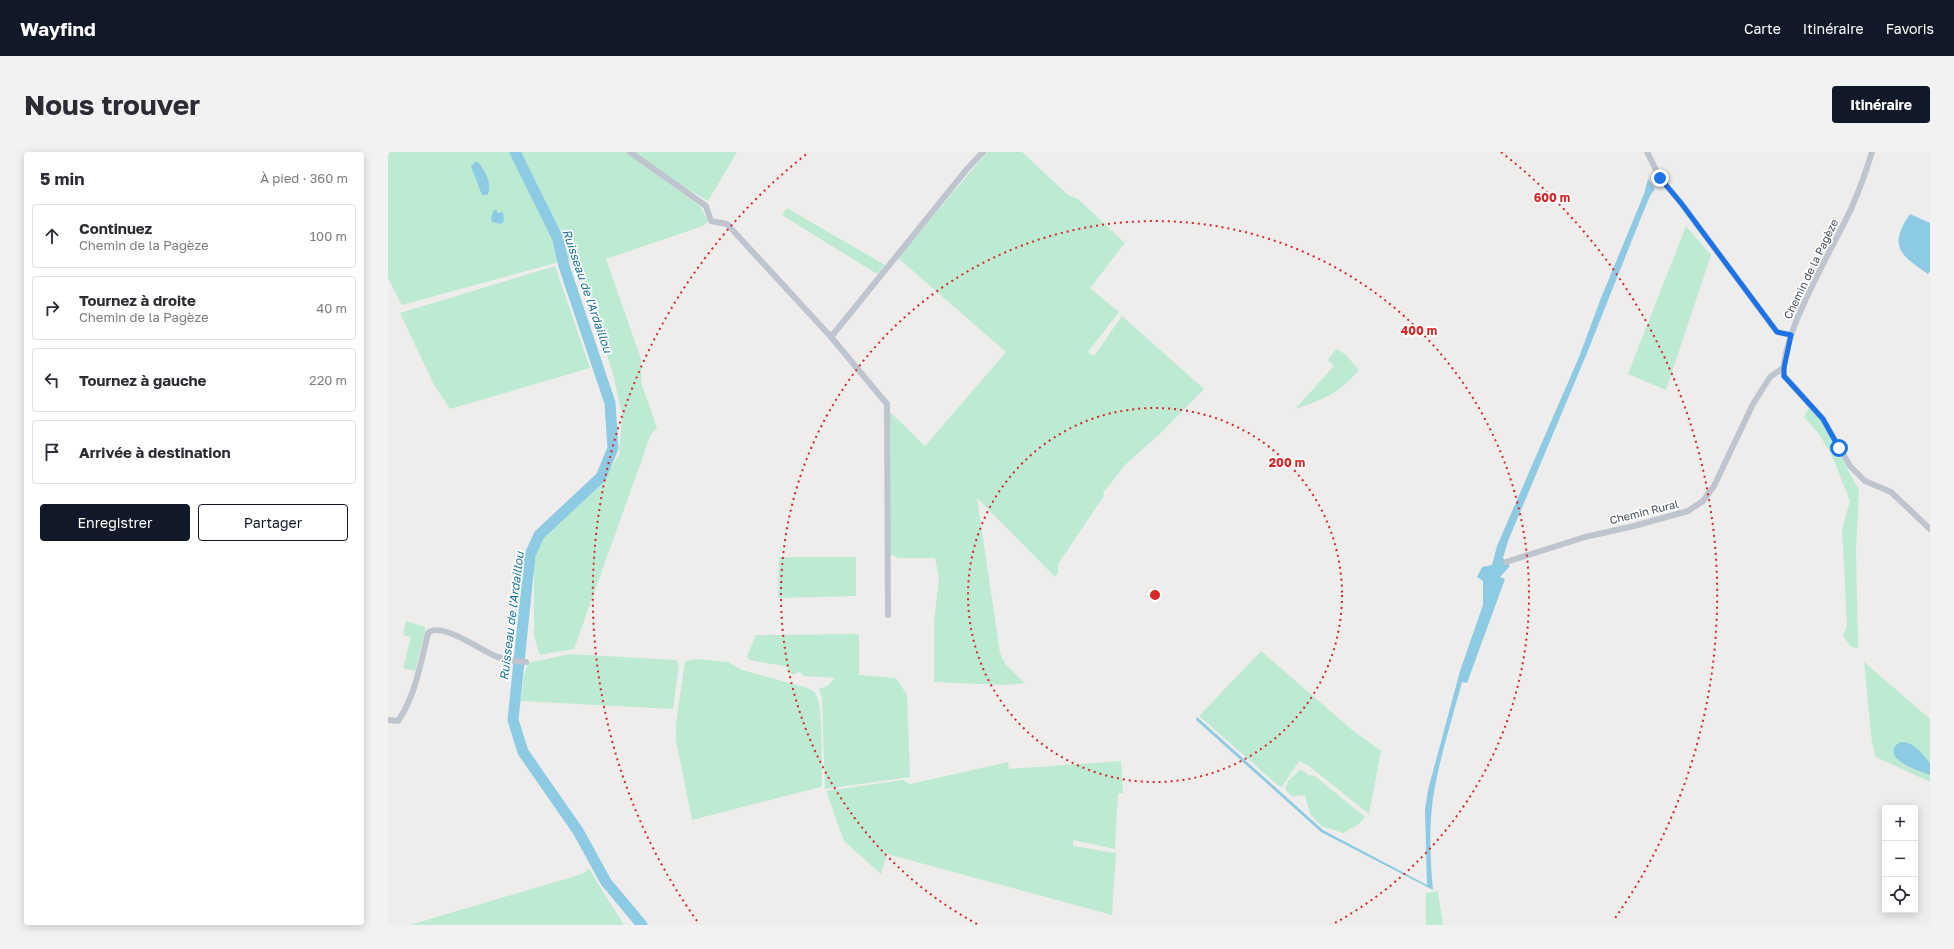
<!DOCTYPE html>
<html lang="fr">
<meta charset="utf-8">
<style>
:root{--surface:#fff;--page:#f2f2f3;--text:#2b2b33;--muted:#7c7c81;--line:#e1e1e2;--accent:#111827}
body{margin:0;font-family:"Golos Text",sans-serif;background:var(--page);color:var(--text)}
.controls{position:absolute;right:12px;bottom:12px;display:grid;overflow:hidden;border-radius:4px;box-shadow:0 2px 10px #0003}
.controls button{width:36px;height:36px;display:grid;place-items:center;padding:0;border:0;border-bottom:1px solid var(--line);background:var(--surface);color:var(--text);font:20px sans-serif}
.stop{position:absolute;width:12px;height:12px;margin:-9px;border:3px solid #1a73e8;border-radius:50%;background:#fff}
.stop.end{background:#1a73e8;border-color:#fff;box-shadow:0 1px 4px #0008}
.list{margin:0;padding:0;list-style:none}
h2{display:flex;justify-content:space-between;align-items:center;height:52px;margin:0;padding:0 16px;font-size:17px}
h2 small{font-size:13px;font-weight:400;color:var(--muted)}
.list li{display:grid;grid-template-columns:26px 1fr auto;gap:12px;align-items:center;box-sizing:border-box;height:64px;margin:0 8px 8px;padding:0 8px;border:1px solid var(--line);border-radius:4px}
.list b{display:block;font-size:15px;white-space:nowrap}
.list p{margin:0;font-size:13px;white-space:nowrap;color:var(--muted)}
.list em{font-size:13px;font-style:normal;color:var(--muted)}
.actions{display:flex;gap:8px;padding:12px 16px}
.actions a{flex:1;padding:9px 0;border:1px solid var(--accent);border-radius:4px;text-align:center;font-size:14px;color:var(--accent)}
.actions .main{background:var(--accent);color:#fff}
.icon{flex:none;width:22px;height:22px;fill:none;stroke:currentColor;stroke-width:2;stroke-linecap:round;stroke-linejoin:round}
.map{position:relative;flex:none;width:1542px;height:773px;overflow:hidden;border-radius:4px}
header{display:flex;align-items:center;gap:24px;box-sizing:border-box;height:56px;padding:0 20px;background:var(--accent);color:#fff}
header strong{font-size:19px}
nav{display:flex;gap:22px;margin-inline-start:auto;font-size:14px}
.intro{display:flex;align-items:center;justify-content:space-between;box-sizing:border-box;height:96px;padding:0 24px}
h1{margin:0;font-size:28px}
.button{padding:10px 18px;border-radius:4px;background:var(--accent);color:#fff;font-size:14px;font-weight:700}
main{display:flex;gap:24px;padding:0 24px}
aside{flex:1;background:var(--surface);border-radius:4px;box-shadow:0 2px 10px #0003}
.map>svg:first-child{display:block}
</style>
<header>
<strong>Wayfind</strong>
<nav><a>Carte</a><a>Itinéraire</a><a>Favoris</a></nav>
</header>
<div class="intro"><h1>Nous trouver</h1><a class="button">Itinéraire</a></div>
<main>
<aside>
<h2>5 min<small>À pied · 360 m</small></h2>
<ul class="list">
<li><svg class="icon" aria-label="ahead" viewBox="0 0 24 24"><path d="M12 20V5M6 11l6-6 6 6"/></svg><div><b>Continuez</b><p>Chemin de la Pagèze</p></div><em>100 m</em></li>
<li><svg class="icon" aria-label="right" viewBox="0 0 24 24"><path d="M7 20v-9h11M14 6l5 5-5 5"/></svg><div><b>Tournez à droite</b><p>Chemin de la Pagèze</p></div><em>40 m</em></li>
<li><svg class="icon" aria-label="left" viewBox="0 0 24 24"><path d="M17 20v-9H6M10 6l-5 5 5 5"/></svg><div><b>Tournez à gauche</b></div><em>220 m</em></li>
<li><svg class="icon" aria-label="arrive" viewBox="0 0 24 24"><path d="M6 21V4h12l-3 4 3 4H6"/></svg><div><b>Arrivée à destination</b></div></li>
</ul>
<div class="actions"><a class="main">Enregistrer</a><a>Partager</a></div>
</aside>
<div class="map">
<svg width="1542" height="773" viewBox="0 0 1542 773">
<rect width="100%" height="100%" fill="#efedec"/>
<path fill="#bdead3" d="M0,0H238L312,54L320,69L315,74L218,107L253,207V230L269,276L263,282L186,497L152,503L146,484V404L157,381L182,361L215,329L231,303L234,263L225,222L188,108L175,109L14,153L0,126Z
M247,0H349L320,49L286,29Z
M599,0H634L680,43L690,47L737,91L702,136L731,160L700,200L706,204L734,164L816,237L775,279L738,312L715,341L716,344L670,412V421L667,425L589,346L612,501L618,513L637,531L617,533L546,530V471L551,426L547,406H510L502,402V260L537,294L618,200L510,106Z
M399,56L497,113L489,122L394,63Z
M1298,74L1323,103L1278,238L1240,222Z
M167,114L202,216L62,257L45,231L12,161Z
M948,197L957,202L971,218C950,242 937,247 907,257L946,214L940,208Z
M1421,255L1434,270L1471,338L1468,400L1470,496L1463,495L1455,483L1459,474L1454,377L1462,349L1444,304L1431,282L1416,265Z
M391,405H468V444L390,446Z
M18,469L37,475V479L27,519L15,516L23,485L15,483Z
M471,482V523L508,526L519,543L522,625L437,637L434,547L431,537L439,534L447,526L415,524L412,519L406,523L399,519L401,515L361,508L359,504L368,483Z
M873,499L963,577L993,599L981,662L921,614L911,609L894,635L891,634L811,564Z
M182,502L288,508L291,513L285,557L133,549L136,524L140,511Z
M308,507L340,510L354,518L420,536C422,537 426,539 427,541C436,551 433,615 434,632L433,635L304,668L288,589V572L297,509Z
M1476,510L1542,567V630L1488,605L1484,591Z
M733,609L735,641H730L727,697L685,688V694L728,701L724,763L499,702L493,722L456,689L438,639L515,628L522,632L620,610L621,617Z
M913,617L920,623L927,624L977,665L971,672L955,681L933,674L922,662L917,644C907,641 907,650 897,637L900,629Z
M201,717L236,773H22L184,725L194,722Z
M1050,739L1055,773H1038V741Z"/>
<path fill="#8dcae4" d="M87,10H90C96,17 106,34 99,43H94L84,17L83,14Z
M1260,27L1267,37L1262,44L1252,68L1199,201L1120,389L1115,406L1122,414L1112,425L1117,427L1079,531L1074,530C1064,568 1051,607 1045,646C1041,676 1042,708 1045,738L933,680L808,568L809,565L935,678L1039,733L1037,658L1040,638L1072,519L1095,453V429L1089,425L1094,415L1104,413L1109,394L1191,205L1213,146L1256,42Z
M106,58H109V61L115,60L116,69L113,72L104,70L103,66Z
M1522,62L1542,71V119L1540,122C1512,103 1500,94 1522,62Z
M1513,590C1527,590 1534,602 1542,611V623C1532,619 1501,610 1506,596C1508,593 1510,591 1513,590Z"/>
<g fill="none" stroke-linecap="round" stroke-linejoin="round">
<path stroke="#8dcae4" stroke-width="11" d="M127,0L170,87L176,114L222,251L225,296L213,325L151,383L142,403L125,568L135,600L190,679L218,730L254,773"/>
<path stroke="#bec5ce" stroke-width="6" d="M242,0L318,54L323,69L339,72L443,185L499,252L500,463
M1259,0L1272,26L1293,51L1389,180L1403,183
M1484,0C1478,20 1471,39 1463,57C1445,96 1391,185 1396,224L1435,267L1462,314L1477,329L1503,340L1542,377
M443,185L579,17L595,0
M1118,410L1197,385L1246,374L1300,359L1315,349L1326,334L1365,252L1382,225L1395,216
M0,568L10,569C27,545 33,510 40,481C52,469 93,498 107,504C117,508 127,509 138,510"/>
</g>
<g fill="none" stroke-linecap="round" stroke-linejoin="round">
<path stroke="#1a73e8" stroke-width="5" d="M1272,26L1293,51L1389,180L1403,183L1396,216V224L1435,267L1451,296"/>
</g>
<g fill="none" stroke="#d62828" stroke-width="2" stroke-dasharray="2 4">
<circle cx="767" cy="443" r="187"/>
<path d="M589 772A374 374 0 1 1 945 772"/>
<path d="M309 769A562 562 0 0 1 421 0M1113 0A562 562 0 0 1 1225 769"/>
</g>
<g text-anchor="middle" stroke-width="3.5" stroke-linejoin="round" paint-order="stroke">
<g font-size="11" fill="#464e58" stroke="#fff">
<text transform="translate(1423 117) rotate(-64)" y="4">Chemin de la Pagèze</text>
<text transform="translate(1256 360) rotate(-14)" y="4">Chemin Rural</text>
</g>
<g font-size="12" font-style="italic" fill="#17739b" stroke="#fff">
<text transform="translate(199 139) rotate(71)" y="4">Ruisseau de l'Ardaillou</text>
<text transform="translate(124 464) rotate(-83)" y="4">Ruisseau de l'Ardaillou</text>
</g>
</g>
<circle cx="767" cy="443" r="6" fill="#d62828" stroke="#fff" stroke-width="2"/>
<g font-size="12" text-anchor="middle" font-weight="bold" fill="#d62828" stroke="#fff" stroke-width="3.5" stroke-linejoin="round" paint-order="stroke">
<text x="1164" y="50">600 m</text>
<text x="1031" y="183">400 m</text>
<text x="899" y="315">200 m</text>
</g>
</svg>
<div class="controls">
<button>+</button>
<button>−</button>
<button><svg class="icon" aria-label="locate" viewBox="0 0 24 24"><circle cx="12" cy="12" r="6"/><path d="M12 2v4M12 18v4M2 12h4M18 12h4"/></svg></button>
</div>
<div class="stop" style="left:1451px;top:296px"></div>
<div class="stop end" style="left:1272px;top:26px"></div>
</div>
</main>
